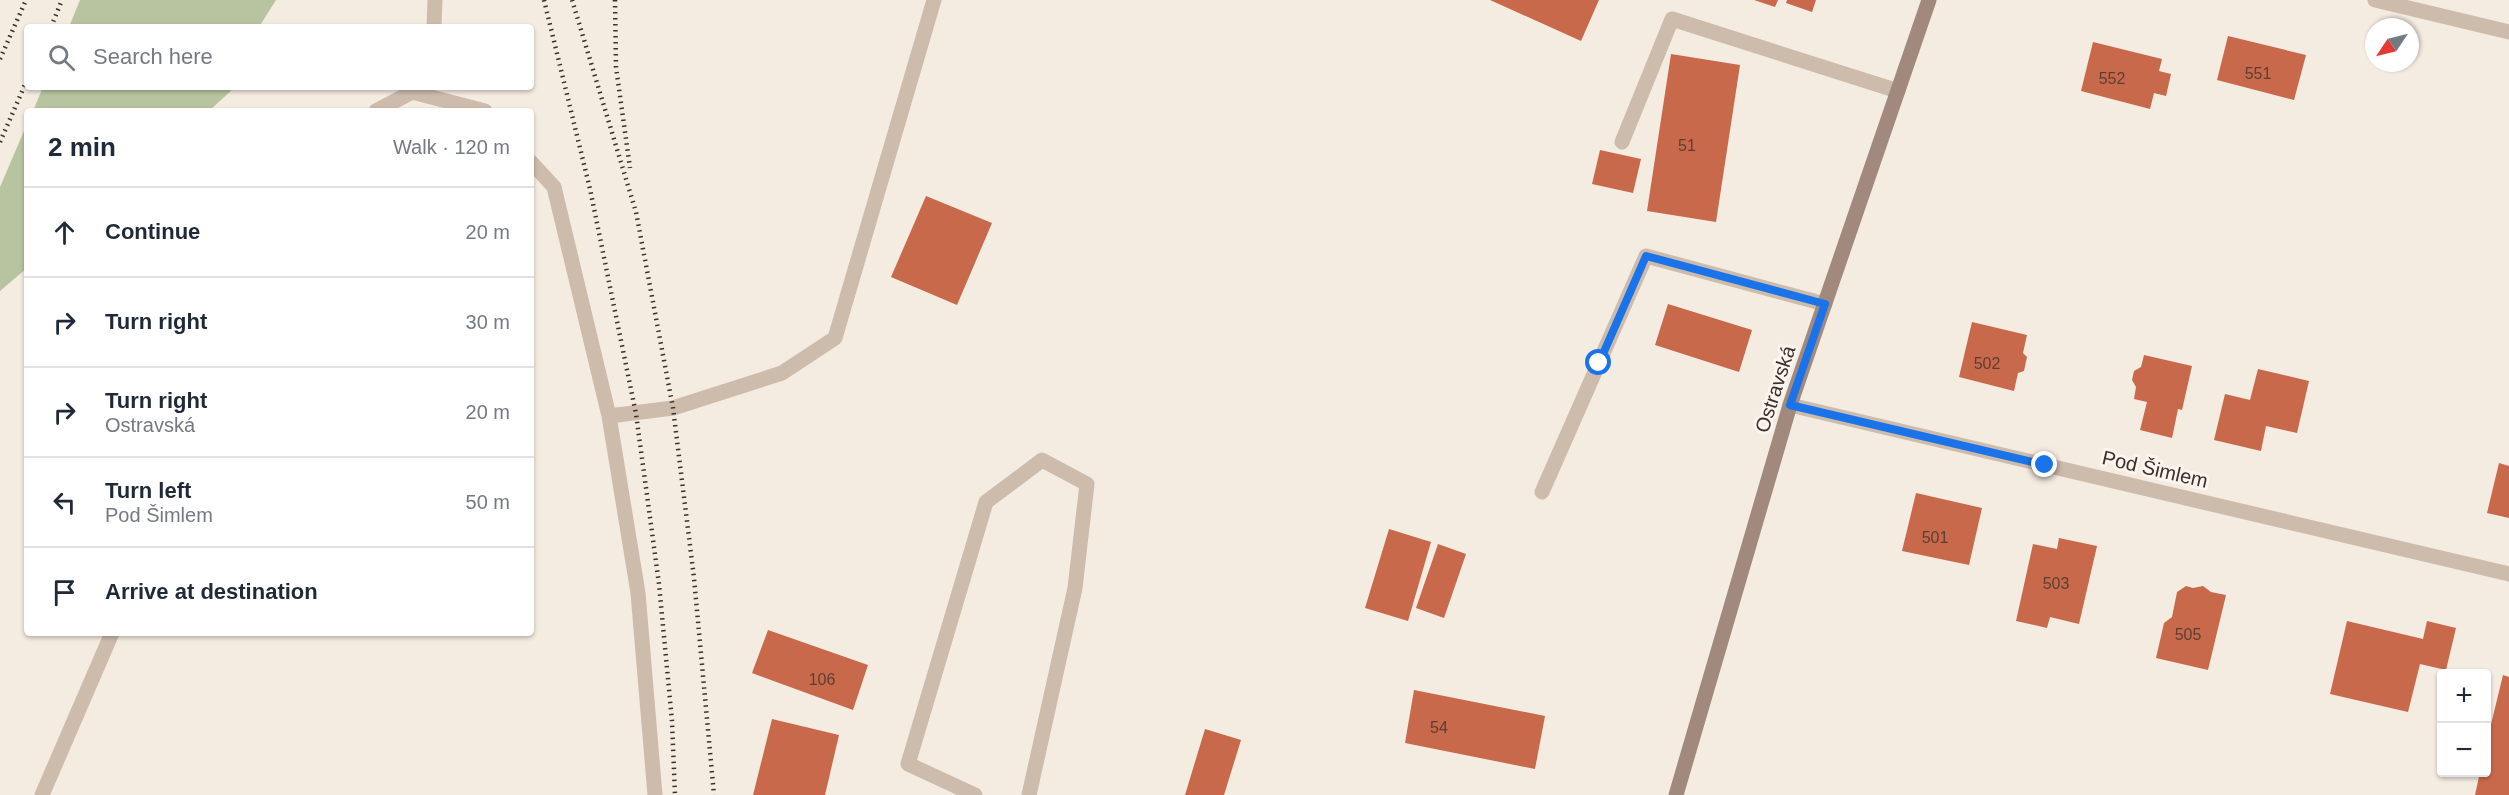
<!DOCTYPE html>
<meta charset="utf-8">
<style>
:root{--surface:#fff;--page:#f6f6f7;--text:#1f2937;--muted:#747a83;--line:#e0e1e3}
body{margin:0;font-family:Helvetica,sans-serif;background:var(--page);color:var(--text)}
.controls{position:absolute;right:18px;bottom:18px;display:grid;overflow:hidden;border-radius:6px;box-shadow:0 2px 4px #0004}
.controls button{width:54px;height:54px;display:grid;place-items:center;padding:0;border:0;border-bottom:2px solid var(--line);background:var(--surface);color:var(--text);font:30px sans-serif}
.compass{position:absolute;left:2365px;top:18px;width:54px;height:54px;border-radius:50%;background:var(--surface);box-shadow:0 2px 4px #0004;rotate:235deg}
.stop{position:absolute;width:18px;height:18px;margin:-14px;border:4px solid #1a73e8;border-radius:50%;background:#fff}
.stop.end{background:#1a73e8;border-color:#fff;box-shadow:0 2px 6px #0008}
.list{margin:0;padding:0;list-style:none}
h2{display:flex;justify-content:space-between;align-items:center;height:78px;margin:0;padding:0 24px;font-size:26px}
h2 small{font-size:20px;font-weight:400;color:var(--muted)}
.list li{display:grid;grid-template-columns:39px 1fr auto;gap:18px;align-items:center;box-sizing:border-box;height:90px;padding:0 24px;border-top:2px solid var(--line)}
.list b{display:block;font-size:22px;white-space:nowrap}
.list p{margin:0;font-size:20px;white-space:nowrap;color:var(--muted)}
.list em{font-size:20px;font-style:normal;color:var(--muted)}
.icon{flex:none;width:33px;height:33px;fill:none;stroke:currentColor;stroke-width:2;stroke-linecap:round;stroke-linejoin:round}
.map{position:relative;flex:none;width:2509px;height:795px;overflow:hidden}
.search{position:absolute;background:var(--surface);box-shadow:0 2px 4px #0004;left:24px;top:24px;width:510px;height:66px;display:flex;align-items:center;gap:15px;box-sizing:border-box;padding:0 21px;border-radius:6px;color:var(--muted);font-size:22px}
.panel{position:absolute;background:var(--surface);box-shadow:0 2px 4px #0004;left:24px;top:108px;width:510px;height:528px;border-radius:6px}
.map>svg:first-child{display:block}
</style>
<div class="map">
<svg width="2509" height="795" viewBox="0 0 2509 795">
<rect width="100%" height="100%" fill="#f4ebe1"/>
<path fill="#b8c4a0" d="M80,0H276L259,27H69Z
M43,87H235L209,111H33Z
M27,124V268L0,291V187Z"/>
<path fill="#c8694b" d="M1490,0H1599L1581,41Z
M1754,0H1778L1775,7Z
M1787,0H1816L1812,12L1786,3Z
M2228,36L2306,55L2294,100L2217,80Z
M2093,42L2162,59L2159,71L2171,74L2166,96L2154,93L2150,109L2081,91Z
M1671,54L1740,65L1716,222L1647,211Z
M1600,150L1641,159L1633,193L1592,184Z
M926,196L992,223L957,305L891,277Z
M1668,304L1752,330L1739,372L1655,345Z
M1972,322L2027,335L2023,353L2027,357L2024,371L2018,373L2014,391L1959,377Z
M2144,355L2192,366L2182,410L2178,409L2172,438L2140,430L2147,402L2134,399L2136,387L2132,380L2134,371L2141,367Z
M2258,369L2309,381L2297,433L2266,426L2261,451L2214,440L2225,394L2250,400Z
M2499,463L2509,466V518L2487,513Z
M1916,493L1982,508L1969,565L1902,551Z
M1389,529L1431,542L1408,621L1365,608Z
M2059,538L2097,546L2079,624L2050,617L2047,628L2016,621L2033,544L2057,549Z
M1438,544L1466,554L1444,618L1416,608Z
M2186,586L2193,588L2203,586L2211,592L2226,595L2208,670L2156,658L2164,623L2172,617L2177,592Z
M2347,621L2423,639L2427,621L2456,628L2446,670L2420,664L2408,712L2330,694Z
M768,630L868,665L853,710L752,673Z
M2503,675L2509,677V795H2475L2480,772H2486V745Z
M1414,690L1545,716L1535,769L1405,743Z
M772,719L839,735L825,795H753Z
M1205,729L1241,740L1224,795H1185Z"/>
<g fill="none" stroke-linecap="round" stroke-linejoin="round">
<path stroke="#cdbbac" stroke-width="15" d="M434,27L435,0
M376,111L412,92L485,111
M1622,142L1672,19L1898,91
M531,162L554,187L609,416L638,593L655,795
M609,416L673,408L782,373L835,338L934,0
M1542,492L1646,256L1825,304
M42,795L112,633
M975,795L908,764L986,502L1042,460L1087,484L1075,588L1029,795"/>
<path stroke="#cdbbac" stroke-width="15" d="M2375,0L2509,32
M1790,405L2509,574"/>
<path stroke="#a18a7d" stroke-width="15" d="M1676,795L1790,405L1929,0"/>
<path stroke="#3b302b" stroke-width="4.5" stroke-dasharray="1.5 4.5" stroke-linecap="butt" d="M544,0L590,189L636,414L659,584L672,721L675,795
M572,0L636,212L673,408L694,578L714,795
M615,0L616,67L630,168
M51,27L62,0
M0,59L26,0
M0,142L27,80"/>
</g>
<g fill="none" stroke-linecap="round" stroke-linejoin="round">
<path stroke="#1a73e8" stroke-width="8" d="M1599,363L1646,256L1825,304L1790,405L2045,465"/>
</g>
<g text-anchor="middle" stroke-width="6" stroke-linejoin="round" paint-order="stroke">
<g font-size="16" fill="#5e3e33">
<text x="2258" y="79">551</text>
<text x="2112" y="84">552</text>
<text x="1687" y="151">51</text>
<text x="1987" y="369">502</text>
<text x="1935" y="543">501</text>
<text x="2056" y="589">503</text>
<text x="2188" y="640">505</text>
<text x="822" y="685">106</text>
<text x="1439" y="733">54</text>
</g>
<g font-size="20" fill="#3b302b" stroke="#fbf5ee">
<text transform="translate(1775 389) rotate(-72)" y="7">Ostravská</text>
<text transform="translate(2155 469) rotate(13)" y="7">Pod Šimlem</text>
</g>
</g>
</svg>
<div class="controls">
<button>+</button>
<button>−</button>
</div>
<svg class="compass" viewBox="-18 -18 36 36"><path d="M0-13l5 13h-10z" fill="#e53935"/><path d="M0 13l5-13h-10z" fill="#747a83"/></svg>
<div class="stop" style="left:1599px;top:363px"></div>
<div class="stop end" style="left:2045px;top:465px"></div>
<div class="search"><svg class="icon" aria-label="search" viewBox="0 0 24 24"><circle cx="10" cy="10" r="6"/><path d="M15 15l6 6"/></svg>Search here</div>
<section class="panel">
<h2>2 min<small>Walk · 120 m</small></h2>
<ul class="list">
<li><svg class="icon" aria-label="ahead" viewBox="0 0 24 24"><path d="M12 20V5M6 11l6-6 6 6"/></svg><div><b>Continue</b></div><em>20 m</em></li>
<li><svg class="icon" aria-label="right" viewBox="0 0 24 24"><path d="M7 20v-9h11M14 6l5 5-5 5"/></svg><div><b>Turn right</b></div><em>30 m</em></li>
<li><svg class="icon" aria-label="right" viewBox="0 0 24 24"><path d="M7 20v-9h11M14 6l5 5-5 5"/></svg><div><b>Turn right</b><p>Ostravská</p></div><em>20 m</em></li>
<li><svg class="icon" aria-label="left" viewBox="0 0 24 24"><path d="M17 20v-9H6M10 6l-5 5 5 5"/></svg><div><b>Turn left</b><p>Pod Šimlem</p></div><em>50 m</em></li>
<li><svg class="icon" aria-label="arrive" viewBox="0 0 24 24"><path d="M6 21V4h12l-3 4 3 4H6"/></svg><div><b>Arrive at destination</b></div></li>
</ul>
</section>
</div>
